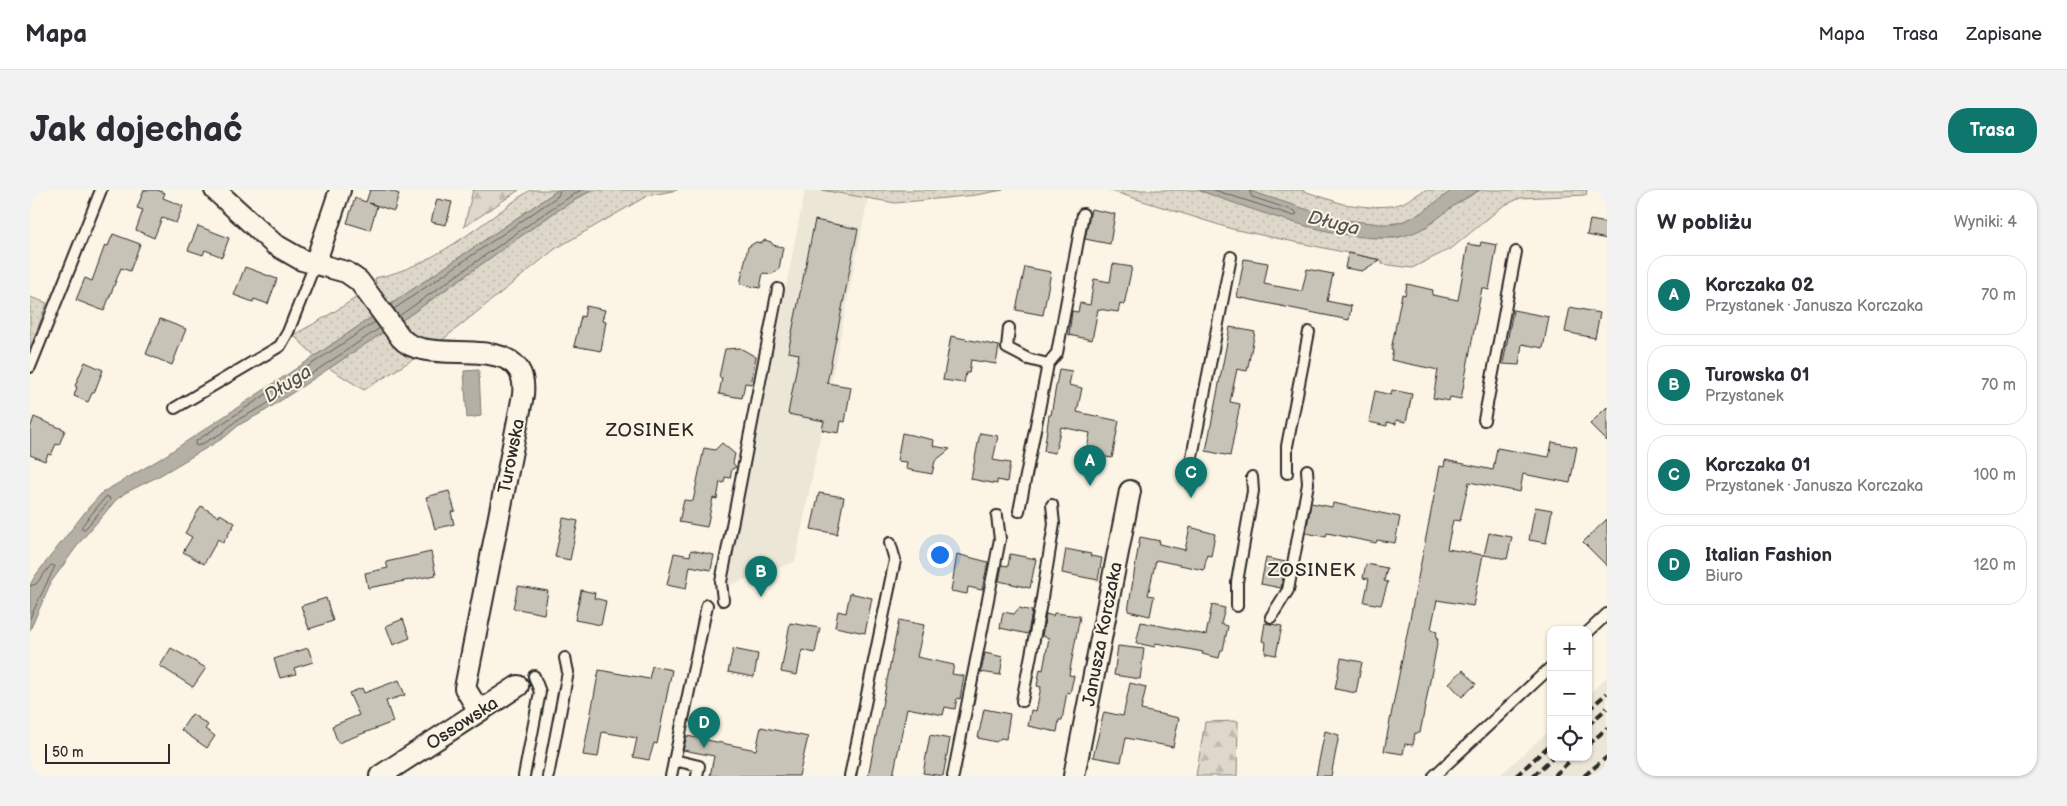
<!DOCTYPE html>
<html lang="pl">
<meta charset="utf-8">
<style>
:root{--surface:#fff;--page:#f2f2f3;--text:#2b2b33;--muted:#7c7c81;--line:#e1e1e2;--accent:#0f766e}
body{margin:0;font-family:"Balsamiq Sans",sans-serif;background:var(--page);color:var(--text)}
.controls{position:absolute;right:15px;bottom:15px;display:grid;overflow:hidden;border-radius:10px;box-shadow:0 1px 4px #0004}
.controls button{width:45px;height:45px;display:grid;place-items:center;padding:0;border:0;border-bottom:1px solid var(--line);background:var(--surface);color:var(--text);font:25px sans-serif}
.scale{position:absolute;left:15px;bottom:12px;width:125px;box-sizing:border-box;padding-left:5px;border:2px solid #2b2b2b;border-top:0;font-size:14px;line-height:18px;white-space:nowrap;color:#2b2b2b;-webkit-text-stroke:4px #fcf5e5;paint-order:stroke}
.you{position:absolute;left:909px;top:364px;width:18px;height:18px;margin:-12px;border:4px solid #fff;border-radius:50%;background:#1a73e8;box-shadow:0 0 0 8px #1a73e833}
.badge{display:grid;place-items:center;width:32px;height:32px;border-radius:50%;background:var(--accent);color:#fff;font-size:16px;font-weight:700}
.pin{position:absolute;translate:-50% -41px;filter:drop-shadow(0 1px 2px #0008)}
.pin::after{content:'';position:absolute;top:26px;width:18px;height:15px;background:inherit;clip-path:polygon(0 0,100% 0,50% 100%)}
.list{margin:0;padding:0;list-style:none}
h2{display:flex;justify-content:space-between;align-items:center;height:65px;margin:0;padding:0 20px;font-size:21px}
h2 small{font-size:16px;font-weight:400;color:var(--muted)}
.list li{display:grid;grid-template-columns:32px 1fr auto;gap:15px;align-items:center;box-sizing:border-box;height:80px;margin:0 10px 10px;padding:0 10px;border:1px solid var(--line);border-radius:20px}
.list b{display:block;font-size:19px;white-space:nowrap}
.list p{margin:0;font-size:16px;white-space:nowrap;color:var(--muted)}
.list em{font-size:16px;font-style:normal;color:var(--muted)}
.icon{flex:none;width:28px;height:28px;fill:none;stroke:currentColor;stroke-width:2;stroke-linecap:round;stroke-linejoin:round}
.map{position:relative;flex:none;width:1577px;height:586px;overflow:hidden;border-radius:20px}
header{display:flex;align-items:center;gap:30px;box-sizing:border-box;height:70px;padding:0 25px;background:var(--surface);border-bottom:1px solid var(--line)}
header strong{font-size:24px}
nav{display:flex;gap:28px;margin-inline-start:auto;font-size:18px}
.intro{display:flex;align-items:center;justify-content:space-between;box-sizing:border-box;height:120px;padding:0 30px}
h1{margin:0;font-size:35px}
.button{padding:12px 22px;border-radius:20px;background:var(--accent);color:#fff;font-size:18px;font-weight:700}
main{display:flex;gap:30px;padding:0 30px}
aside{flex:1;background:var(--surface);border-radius:20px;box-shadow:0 1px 4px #0004}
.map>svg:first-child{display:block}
</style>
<header>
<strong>Mapa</strong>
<nav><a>Mapa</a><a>Trasa</a><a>Zapisane</a></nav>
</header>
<div class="intro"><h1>Jak dojechać</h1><a class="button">Trasa</a></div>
<main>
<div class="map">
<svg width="1577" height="586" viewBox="0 0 1577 586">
<defs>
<pattern id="grass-dots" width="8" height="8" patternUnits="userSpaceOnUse" patternTransform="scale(1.25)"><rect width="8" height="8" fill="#ded8ca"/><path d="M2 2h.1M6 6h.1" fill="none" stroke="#bfbaae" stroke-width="1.8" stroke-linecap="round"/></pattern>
<pattern id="forest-firs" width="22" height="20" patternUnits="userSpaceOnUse" patternTransform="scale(1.25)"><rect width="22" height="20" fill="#ded8ca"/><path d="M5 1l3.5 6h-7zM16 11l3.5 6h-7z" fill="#bfbaae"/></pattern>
</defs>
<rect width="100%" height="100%" fill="#fcf5e5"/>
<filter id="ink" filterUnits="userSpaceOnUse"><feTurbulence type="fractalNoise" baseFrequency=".02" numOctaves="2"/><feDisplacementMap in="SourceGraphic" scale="10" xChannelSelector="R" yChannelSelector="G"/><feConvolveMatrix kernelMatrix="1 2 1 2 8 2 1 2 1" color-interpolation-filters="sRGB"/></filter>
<g filter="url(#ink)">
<path fill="#ece6d7" d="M775,0H791L838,8L765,372L699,395L698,391Z
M1577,487V586H1469L1521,539V567H1558V505Z"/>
<path fill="url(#grass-dots)" stroke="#84827a" d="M500,0H528L285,166L263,145C292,130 319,113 346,94L345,88C403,77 452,33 500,0Z
M562,0H647L617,6L525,59L406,155L334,200L299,178L384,122L525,22Z
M791,0H973L946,5L865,13Z
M1078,0H1168L1307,43L1346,48H1367L1396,37L1423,16L1450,0H1557L1556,5L1490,8L1473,16L1422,58L1382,78L1352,74V70L1202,39Z
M1217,0H1271L1313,14L1339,17L1361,16L1373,13L1395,0H1422C1408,11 1394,24 1377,30C1330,47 1262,15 1217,0Z
M0,107L17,113L0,159Z"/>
<path fill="url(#forest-firs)" stroke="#84827a" d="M443,0H489L434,37Z
M1208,531L1207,586H1166L1175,532Z"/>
<path fill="#b4b0a5" stroke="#7d7b74" d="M528,0H562L525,22L384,122L235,221L209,235L195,247L129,286L95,303L86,310L50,352L21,392L0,440V395L5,386L59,317L73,302L130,269L285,166Z
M1168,0H1217L1306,29L1351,34H1366L1379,29L1393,22L1422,0H1450C1440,5 1430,11 1421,18C1409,27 1397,38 1383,43C1334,63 1218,18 1168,0Z
M449,180L451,226L437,228L434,181Z"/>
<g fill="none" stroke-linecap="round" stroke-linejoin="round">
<path stroke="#62605c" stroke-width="1" d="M1184,0L1264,26L1267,24L1265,21L1222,7L1219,0
M364,119L528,6L530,0
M369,126L522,18L551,0
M345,132L166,251L165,255L168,256L192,243L207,230L232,217L350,138
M76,307H79L80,310L55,339H52V336Z
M0,396L6,394L21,375L25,376L0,428"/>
</g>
<path fill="#c8c3b7" stroke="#2b2b2b" d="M114,0H127L135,3L133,8L153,16L146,33L132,28L124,48L106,40L113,20L107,18Z
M340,0H358L369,4L364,21L339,13L347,16L340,40L317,33L325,8L336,12Z
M407,9L422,12L416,35L401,32Z
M1061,19L1085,24L1080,54L1055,49Z
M785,30L828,39L797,193L821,197L815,232L811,231L809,243L792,240L794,231L758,224L769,164L758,162Z
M1560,30L1577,33V49L1557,45Z
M168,36L199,48L192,67L175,60L173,65L158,60Z
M83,44L110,54L100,81L91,78L74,121L46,110L55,88L62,91L75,55L78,56Z
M735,50L741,52L743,55L753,57L749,79L742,84L733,83L730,98L710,94L718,57L726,52L731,53Z
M1451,52L1467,55L1459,100L1452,98L1431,209L1420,207L1419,211L1403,208L1408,180L1361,170L1363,160H1361L1372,104L1375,105L1377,94L1403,100L1402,105L1428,110L1438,54L1450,56Z
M1318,63L1350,70L1332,81L1315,78Z
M1214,69L1238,73L1234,94L1272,101L1277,79L1303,84L1297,111L1321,116L1319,130L1207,107Z
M1083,74L1102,77L1094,115L1090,114L1088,122L1068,119L1062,150L1039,145L1042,121L1048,122L1050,113L1060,115L1064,89L1080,92Z
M215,77L247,89L238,114L224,109L223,112L204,105Z
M995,77L1021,82L1013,125L986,120Z
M556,116L575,120L572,130L576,131L571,161L544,156L551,126L554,127Z
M1540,117L1570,123L1565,148L1535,142Z
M1483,120L1519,127L1513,158L1492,154L1489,175L1473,174Z
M130,129L156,139L142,175L116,164Z
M1200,137L1225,142L1217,181L1207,179L1200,212L1210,214L1200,266L1176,261Z
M921,146L969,156L966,174L941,170L939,183H936L934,193L913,190Z
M710,158L726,167L721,194L715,193L712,208L689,204L692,188L689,187L695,159Z
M55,172L73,180L64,203H62L58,212L44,206L47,197L45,196Z
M1029,179L1042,181L1039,195L1052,198L1047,222L1089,231L1082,268L1056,264L1060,243L1031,237L1025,263L1014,261L1019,225H1021Z
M1362,200L1382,204L1376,232L1366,230V234L1357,232V236L1339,232L1345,201L1361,205Z
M1577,217V251L1560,234Z
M4,227L35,240L29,255L26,254L21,265L18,264L15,271L0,265V239Z
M872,243L904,250L903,256L920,259L905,271L902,284L876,279L877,272L867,271Z
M950,243L968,246L963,270L980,273L977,292L967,290V294L941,289Z
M1522,252L1547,257L1540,293L1493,284L1490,302L1439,292L1430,331L1423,330L1417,359L1453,365L1443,416L1407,410L1401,439L1407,441L1406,449H1408L1390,543H1385L1383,555L1375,554L1373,564L1354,561L1410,276L1414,277L1415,270L1463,280L1467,258L1519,267Z
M692,253L705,264L703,273L706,277L702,279L700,288L695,287L694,293L690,292L687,309L683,308L677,337L649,332L654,310L663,311L674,258L685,260Z
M419,301L425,321L421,322L424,334L405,339L396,307Z
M789,303L814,307L807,344L781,339Z
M1281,313L1302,317L1303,313L1370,327L1365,353L1347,350L1346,353L1297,343L1296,347L1276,343Z
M171,316L189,327L190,324L205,333L193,353L188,349L174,374L153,362L162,347L155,343Z
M1505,317L1522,320L1516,353L1499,350Z
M533,328L548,331L540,370L525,367Z
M1577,329V376L1553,352Z
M1160,337L1185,344L1181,366L1177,365L1174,380L1126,370L1118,405L1124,406L1120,426L1098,421L1110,347L1130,351L1129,354L1155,360Z
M1459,343L1482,347L1477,369L1454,365Z
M1036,359L1061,364L1060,366L1072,368L1068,390L1032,383Z
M661,360L684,365L681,380L660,376L656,399L637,395L644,363L660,366Z
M401,362L406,385L338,398L335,383L358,378L356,372Z
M927,364L958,372L952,400L938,397L937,404L921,401Z
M980,364L1006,369L1000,398L969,391L972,375L978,376Z
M1236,368L1256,372L1251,398L1231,394Z
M1336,374L1357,378L1354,391L1358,392L1351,415L1334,412L1339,389L1333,388Z
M488,396L518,401L514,424L483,418Z
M551,400L565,403L564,408L576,411L571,435L545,430Z
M820,403L842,408L835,443L805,437L808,421L816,423Z
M296,408L303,431L279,439L271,416Z
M1182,415L1195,418L1191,434L1198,436L1193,460H1191L1189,468L1172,464L1173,462L1126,453L1125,457L1106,453L1111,432L1176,445Z
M989,418L1002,421L998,444L970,438L973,422L984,424Z
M1024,423L1050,426L1039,485L1044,486L1040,503L1037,502L1032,530H1029L1027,542L998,536L1001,520L1006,521L1011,497L1007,496L1010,479L1013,480L1019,448L1012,446L1016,424L1023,426Z
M373,429L380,448L363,455L356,436Z
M869,430L894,435L887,467L924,475L922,484L934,486L930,509L927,508L925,519L915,517L913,525L877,518L863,586H838Z
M760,433L790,438L785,463L772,460L767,485L751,482Z
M1235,433L1252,436L1246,465L1235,463L1236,452L1232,451Z
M1088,456L1114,459L1110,489L1084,485Z
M141,458L176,478L163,497L130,476Z
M278,458L283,472L264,478L266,484L250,488L244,469Z
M703,459L728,464L724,487L698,482Z
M955,463L973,467L970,485L951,482Z
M1311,468L1332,472L1326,503L1305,499Z
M622,476L642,480L627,554L624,553L619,570L603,567L607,548L572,542L568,567L553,565L569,480L619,489Z
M1433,480L1446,494L1432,507L1419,493Z
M369,490L375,505L356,511L363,532L308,553L302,536L329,525L319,503L332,498L334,503Z
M1100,493L1116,497L1111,520L1149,528L1143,557L1096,548L1091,572L1063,567L1074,522L1093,526Z
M954,519L980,524L976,549L971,548L966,552L948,548Z
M162,524L178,535L175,539L185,546L177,558L151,540Z
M731,537L778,547L769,586H680L684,566L653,560L657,546L726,560Z
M1295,541L1309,545L1301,586H1286Z
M900,545L920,549L913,586L893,583Z"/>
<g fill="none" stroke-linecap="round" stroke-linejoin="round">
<defs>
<path id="lane" d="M979,138L977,158L998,169L1018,174
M0,177L71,0
M145,218L250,156L258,142L285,74
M1454,230L1486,62
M1257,283V256L1279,142
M1160,294L1159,282L1201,67
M989,321L1018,174L1027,163L1053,24
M693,410L691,392L748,99
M1207,416V392L1223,301L1222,287
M1241,427L1258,400L1278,294L1277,280
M1558,442L1577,424
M992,511L1012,408L1024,334L1022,315
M644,570L669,576L667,586
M494,586L510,502L504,486
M518,586L538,482L535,468
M641,586L677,415
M820,586L865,370L860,353
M923,586L970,349L967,326
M1404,586L1521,477"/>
<path id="street" d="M185,0L244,54L272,70L316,82L329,91L371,148C398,180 500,136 493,205L435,498L449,521
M285,74L310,0
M350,586L488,496
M1044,586L1100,301"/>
</defs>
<use href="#lane" stroke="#2b2b2b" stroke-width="14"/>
<use href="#street" stroke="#2b2b2b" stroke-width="24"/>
<use href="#lane" stroke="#fcf5e5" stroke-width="10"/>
<use href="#street" stroke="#fcf5e5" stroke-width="20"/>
<path stroke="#2b2b2b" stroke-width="4" stroke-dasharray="8 4" stroke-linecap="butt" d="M1558,520L1577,503
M1558,535L1577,518
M1558,555L1577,538
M1486,586L1521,554
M1503,586L1523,567
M1524,586L1544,567
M1554,586L1577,567"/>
</g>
</g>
<g text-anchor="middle" stroke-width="4" stroke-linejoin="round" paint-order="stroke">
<g font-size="18" fill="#2b2b2b" stroke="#fcf5e5">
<text transform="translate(481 266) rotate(-79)" y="6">Turowska</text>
<text transform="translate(1072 444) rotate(-79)" y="6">Janusza Korczaka</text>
<text transform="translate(432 533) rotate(-33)" y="6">Ossowska</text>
</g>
<g font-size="19" font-style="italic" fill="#545350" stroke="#fcf5e5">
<text transform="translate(1304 32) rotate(14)" y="7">Długa</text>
<text transform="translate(257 193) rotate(-33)" y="7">Długa</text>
</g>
<g font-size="19" letter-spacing="1" fill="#2b2b2b" stroke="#fcf5e5">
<text x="620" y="246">ZOSINEK</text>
<text x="1282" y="386">ZOSINEK</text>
</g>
</g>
</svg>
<div class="controls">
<button>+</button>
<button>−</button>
<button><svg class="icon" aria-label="locate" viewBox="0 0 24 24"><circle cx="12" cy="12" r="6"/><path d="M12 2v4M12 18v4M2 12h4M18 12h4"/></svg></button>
</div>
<div class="scale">50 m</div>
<div class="you"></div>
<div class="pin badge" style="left:1060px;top:296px">A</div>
<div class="pin badge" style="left:731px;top:407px">B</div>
<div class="pin badge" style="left:1161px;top:308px">C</div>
<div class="pin badge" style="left:674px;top:558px">D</div>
</div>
<aside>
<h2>W pobliżu<small>Wyniki: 4</small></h2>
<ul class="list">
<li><span class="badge">A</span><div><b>Korczaka 02</b><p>Przystanek · Janusza Korczaka</p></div><em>70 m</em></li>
<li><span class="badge">B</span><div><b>Turowska 01</b><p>Przystanek</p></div><em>70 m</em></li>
<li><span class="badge">C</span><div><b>Korczaka 01</b><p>Przystanek · Janusza Korczaka</p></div><em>100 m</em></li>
<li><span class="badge">D</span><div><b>Italian Fashion</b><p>Biuro</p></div><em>120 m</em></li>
</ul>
</aside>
</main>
